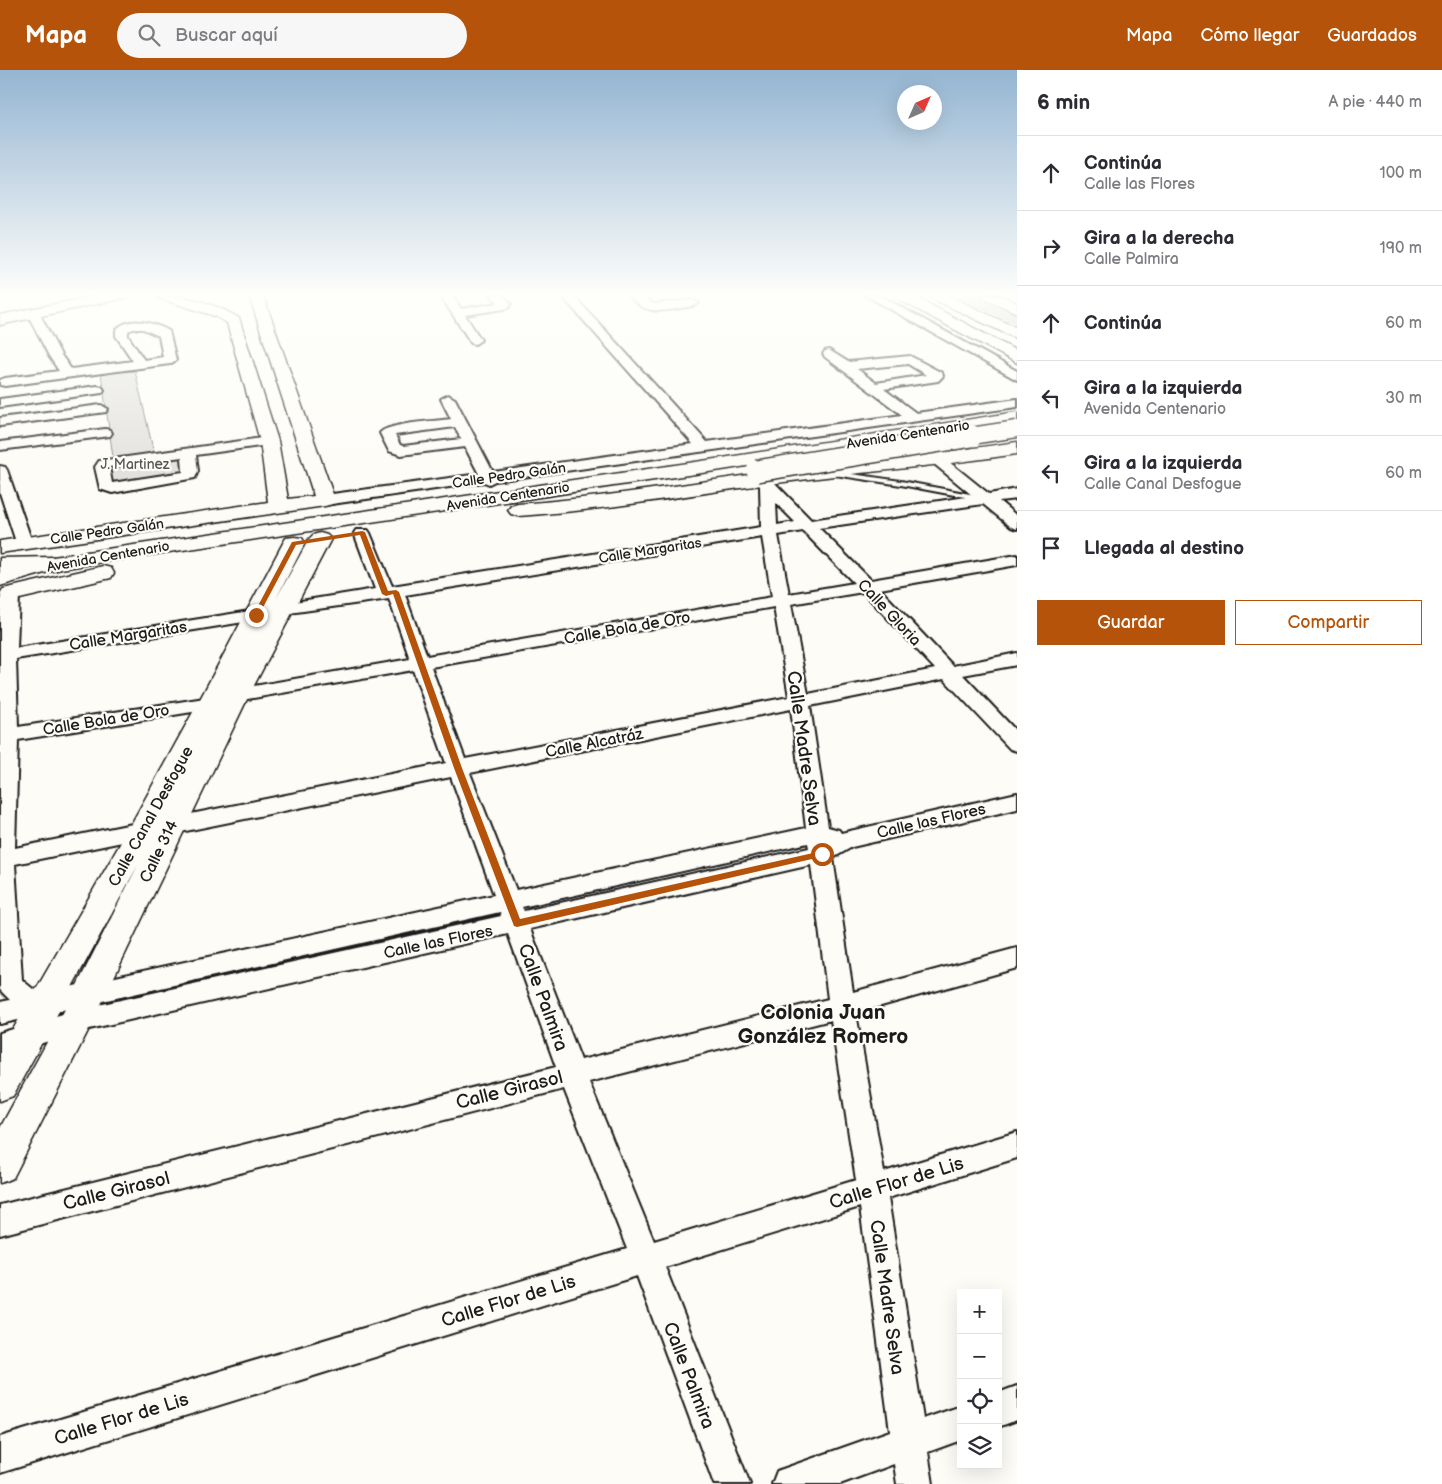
<!DOCTYPE html>
<html lang="es">
<meta charset="utf-8">
<style>
:root{--surface:#fff;--page:#f7f7f7;--text:#2b2b33;--muted:#7c7c81;--line:#e1e1e2;--accent:#b45309}
body{margin:0;font-family:"Balsamiq Sans",sans-serif;background:var(--page);color:var(--text)}
.controls{position:absolute;right:15px;bottom:15px;display:grid;overflow:hidden;border-radius:0px;box-shadow:0 5px 20px #0002}
.controls button{width:45px;height:45px;display:grid;place-items:center;padding:0;border:0;border-bottom:1px solid var(--line);background:var(--surface);color:var(--text);font:25px sans-serif}
.compass{position:absolute;left:897px;top:15px;width:45px;height:45px;border-radius:50%;background:var(--surface);box-shadow:0 5px 20px #0002;rotate:45deg}
.stop{position:absolute;width:15px;height:15px;margin:-11px;border:4px solid #b45309;border-radius:50%;background:#fff}
.stop.end{background:#b45309;border-color:#fff;box-shadow:0 1px 5px #0008}
.list{margin:0;padding:0;list-style:none}
h2{display:flex;justify-content:space-between;align-items:center;height:65px;margin:0;padding:0 20px;font-size:21px}
h2 small{font-size:16px;font-weight:400;color:var(--muted)}
.list li{display:grid;grid-template-columns:32px 1fr auto;gap:15px;align-items:center;box-sizing:border-box;height:75px;padding:0 20px;border-top:1px solid var(--line)}
.list b{display:block;font-size:19px;white-space:nowrap}
.list p{margin:0;font-size:16px;white-space:nowrap;color:var(--muted)}
.list em{font-size:16px;font-style:normal;color:var(--muted)}
.actions{display:flex;gap:10px;padding:15px 20px}
.actions a{flex:1;padding:11px 0;border:1px solid var(--accent);border-radius:0px;text-align:center;font-size:18px;color:var(--accent)}
.actions .main{background:var(--accent);color:#fff}
.icon{flex:none;width:28px;height:28px;fill:none;stroke:currentColor;stroke-width:2;stroke-linecap:round;stroke-linejoin:round}
.map{position:relative;flex:none;width:1017px;height:1414px;overflow:hidden}
header{display:flex;align-items:center;gap:30px;box-sizing:border-box;height:70px;padding:0 25px;background:var(--accent);color:#fff}
header strong{font-size:24px}
nav{display:flex;gap:28px;margin-inline-start:auto;font-size:18px}
.search{width:350px;height:45px;background:var(--page);display:flex;align-items:center;gap:12px;box-sizing:border-box;padding:0 18px;border-radius:28px;color:var(--muted);font-size:19px}
main{display:flex}
aside{flex:1;background:var(--surface)}
.map>svg:first-child{display:block}
</style>
<header>
<strong>Mapa</strong>
<div class="search"><svg class="icon" aria-label="search" viewBox="0 0 24 24"><circle cx="10" cy="10" r="6"/><path d="M15 15l6 6"/></svg>Buscar aquí</div>
<nav><a>Mapa</a><a>Cómo llegar</a><a>Guardados</a></nav>
</header>
<main>
<div class="map">
<svg width="1017" height="1414" viewBox="0 0 1017 1414">
<rect width="100%" height="100%" fill="#fdfcf7"/>
<filter id="ink" filterUnits="userSpaceOnUse"><feTurbulence type="fractalNoise" baseFrequency=".02" numOctaves="2"/><feDisplacementMap in="SourceGraphic" scale="10" xChannelSelector="R" yChannelSelector="G"/><feConvolveMatrix kernelMatrix="1 2 1 2 8 2 1 2 1" color-interpolation-filters="sRGB"/></filter>
<g filter="url(#ink)">
<path fill="#e0dfdb" stroke="#7e7e7c" d="M135,301L155,388L187,385L189,408L110,419L109,395L114,394L101,303Z"/>
<g fill="none" stroke-linecap="round" stroke-linejoin="round">
<path fill="#b7b6b2" fill-rule="evenodd" d="M958,225H982L1017,242V255L960,229Z"/>
<defs>
<path id="lane" d="M830,401L901,411L986,427L990,429L986,431L901,415L828,404L826,403Z"/>
<path id="street" d="M440,225H452L461,239L498,233L491,225H503L511,234L508,238L504,239L465,245L481,270L475,274L471,273Z
M561,225H573L707,372L902,345L825,287L823,284L825,281L829,280L848,292L910,286L942,303L943,306L938,311L884,319L916,343L1017,329V337L495,411L489,414L484,412L325,435L320,433L317,430L320,427L325,425L479,404L465,377L401,385L389,381L380,363C388,353 437,351 451,349L441,329L448,325L455,329L493,402L693,374ZM908,294L926,305L876,313L857,299ZM455,357L461,369L403,376L400,375L395,365Z
M628,225H640L653,234L693,230L699,233L693,236C667,240 647,248 628,225Z
M865,225H879L1017,301V310Z
M33,240L39,243L61,285L71,299L133,291L116,266V260C129,245 155,253 169,261L176,290L170,294L5,316L0,315V310L5,308L59,301L49,286L27,243ZM143,259L159,266L163,287L144,290L128,266V261L133,259Z
M97,316L102,317L104,320L102,323L0,337V329Z
M101,335L108,339L106,342L0,356V348Z
M105,359L110,360L112,363L110,366L0,380V372Z
M269,367L274,368L276,371L274,374L196,385L198,401L195,408L112,423L100,419L95,397L99,391ZM182,387L183,402L112,413L109,397Z
M938,386L943,387L989,424L1017,419V429L999,431L1017,446V459L1011,457L983,434L819,458L871,510L1017,485V495L880,519L953,596L1017,583V595L963,605L1017,662V681L1010,679L944,609L810,636L828,757L839,760L841,763L1017,723V739L852,777L833,788L853,922L1017,878V898L856,943L884,1102L1017,1062V1088L888,1128L923,1349L961,1336V1370L928,1382L933,1414H897L894,1394L840,1414H772L777,1401L890,1361L860,1137L665,1197L750,1414H714L637,1206L0,1403V1367L627,1179L564,1019L0,1165V1135L556,997L508,864L76,962L0,987V963L76,940L501,846L500,842L0,954V932L10,930L0,920V545L1,524L4,520L10,519L16,520L19,524L17,578L256,540L262,541L265,545L262,549L256,550L16,589L18,657L211,627L218,629L221,633L218,637L211,639L18,670L15,778L142,752L150,754L153,760L150,766L142,768L15,794L22,910L33,919L46,922L494,825L451,707L171,764L163,762L160,756L163,750L171,748L446,693L413,600L236,631L229,629L226,625L229,621L236,619L410,589L389,529L282,544L276,543L273,539L276,535L282,534L375,519L354,463L356,460H368L370,463L392,516L761,457L760,416L757,411L760,408H770L811,450L973,426L933,393L931,390L933,387ZM776,433L795,452L777,455ZM803,461L854,513L789,524L778,465ZM762,467L772,527L427,586L405,525ZM863,522L935,599L808,624L791,534ZM774,537L789,627L465,689L431,597ZM791,639L806,758L516,820L470,703ZM808,773L809,778L524,841L522,837ZM811,795L828,929L581,990L530,859ZM831,950L856,1110L654,1171L589,1012Z
M0,396L5,397L7,400L32,472L30,475H18L16,472L0,423Z
M1017,1316V1350L998,1357V1323Z"/>
<path id="secondary" d="M100,225H127L125,228L120,229L0,255V245Z
M156,225C185,225 214,233 239,248L278,371L288,429L314,426L249,225H263L335,430L332,434L325,436L0,483V471L268,432L260,371L227,253L215,246L158,228Z
M320,463L327,465L331,469L249,625L93,951L13,1108L0,1113V1058L64,941L138,795L13,1026L0,1031V982L128,760L198,633L283,473L286,468L294,467L302,468L305,473L276,529L309,469L313,465Z
M53,487L61,489L64,494L61,499L53,501L0,502V488Z"/>
<path id="primary" d="M1017,342V352L722,400L115,490L55,500L0,516V502L53,487L722,388Z
M1017,372V384C932,397 847,403 762,415C680,426 600,441 518,446L511,444L508,440L511,436L518,434C600,428 680,415 762,403C847,392 932,385 1017,372Z
M103,496L111,498L114,503L111,508L11,531L3,529L0,524L3,519Z"/>
<path id="highway" d="M894,225H912L1017,281V293L896,228Z
M929,225H947L1017,258V269L931,228Z
M982,225H1000L1017,233V243L984,228Z"/>
</defs>
<use href="#lane" stroke="#1c1c1c" stroke-width="4"/>
<use href="#street" stroke="#1c1c1c" stroke-width="4"/>
<use href="#secondary" stroke="#1c1c1c" stroke-width="3"/>
<use href="#primary" stroke="#1c1c1c" stroke-width="3"/>
<use href="#highway" stroke="#1c1c1c" stroke-width="3"/>
<use href="#lane" fill="#fdfcf7" fill-rule="evenodd"/>
<use href="#street" fill="#fdfcf7" fill-rule="evenodd"/>
<use href="#secondary" fill="#fdfcf7" fill-rule="evenodd"/>
<use href="#primary" fill="#fdfcf7" fill-rule="evenodd"/>
<use href="#highway" fill="#fdfcf7" fill-rule="evenodd"/>
<defs>
<path id="primary-bridge-far1" d="M964,367L1017,359"/>
<path id="primary-bridge" d="M757,401L972,366"/>
</defs>
<use href="#primary-bridge-far1" stroke="#1c1c1c" stroke-width="19" stroke-linecap="butt"/>
<use href="#primary-bridge" stroke="#1c1c1c" stroke-width="24" stroke-linecap="butt"/>
<use href="#primary-bridge-far1" stroke="#fdfcf7" stroke-width="16"/>
<use href="#primary-bridge" stroke="#fdfcf7" stroke-width="21"/>
</g>
</g>
<linearGradient id="sky" x2="0" y2="1"><stop stop-color="#94b5d2"/><stop offset="0.53" stop-color="#fefefb"/><stop offset="1" stop-color="#fefefb" stop-opacity="0"/></linearGradient>
<rect width="1017" height="423" fill="url(#sky)"/>
<path fill="#b45309" d="M362,461L365,462L388,521L396,520L399,522L462,698L520,849L822,781H825V786L517,857L514,856L454,698L393,524L386,526L382,524L360,465L296,475L259,545L256,547L253,545L292,472Z"/>
<g text-anchor="middle" stroke-width="4.5" stroke-linejoin="round" paint-order="stroke">
<g font-size="14" fill="#1c1c1c" stroke="#fdfcf7">
<text transform="translate(908 364) rotate(-9)" y="5">Avenida Centenario</text>
<text transform="translate(509 405) rotate(-8)" y="5">Calle Pedro Galán</text>
<text transform="translate(508 426) rotate(-9)" y="5">Avenida Centenario</text>
<text transform="translate(107 461) rotate(-8)" y="5">Calle Pedro Galán</text>
<text transform="translate(650 480) rotate(-9)" y="5">Calle Margaritas</text>
<text transform="translate(108 486) rotate(-10)" y="5">Avenida Centenario</text>
</g>
<g font-size="14" fill="#575655" stroke="#fdfcf7">
<text x="135" y="399">J. Martinez</text>
</g>
<g font-size="16" fill="#1c1c1c" stroke="#fdfcf7">
<text transform="translate(890 542) rotate(47)" y="6">Calle Gloria</text>
<text transform="translate(627 557) rotate(-10)" y="6">Calle Bola de Oro</text>
<text transform="translate(128 565) rotate(-9)" y="6">Calle Margaritas</text>
<text transform="translate(106 649) rotate(-9)" y="6">Calle Bola de Oro</text>
<text transform="translate(594 672) rotate(-11)" y="6">Calle Alcatráz</text>
<text transform="translate(150 746) rotate(-61)" y="6">Calle Canal Desfogue</text>
<text transform="translate(931 750) rotate(-13)" y="6">Calle las Flores</text>
<text transform="translate(158 781) rotate(-64)" y="6">Calle 314</text>
<text transform="translate(438 871) rotate(-12)" y="6">Calle las Flores</text>
</g>
<g font-size="19" fill="#1c1c1c" stroke="#fdfcf7">
<text transform="translate(805 678) rotate(82)" y="7">Calle Madre Selva</text>
<text transform="translate(544 927) rotate(70)" y="7">Calle Palmira</text>
<text transform="translate(509 1019) rotate(-14)" y="7">Calle Girasol</text>
<text transform="translate(896 1112) rotate(-17)" y="7">Calle Flor de Lis</text>
<text transform="translate(116 1120) rotate(-14)" y="7">Calle Girasol</text>
<text transform="translate(888 1227) rotate(82)" y="7">Calle Madre Selva</text>
<text transform="translate(508 1230) rotate(-17)" y="7">Calle Flor de Lis</text>
<text transform="translate(690 1305) rotate(69)" y="7">Calle Palmira</text>
<text transform="translate(121 1348) rotate(-17)" y="7">Calle Flor de Lis</text>
</g>
<g font-size="21" font-weight="bold" fill="#1c1c1c" stroke="#fdfcf7">
<text x="823" y="949">Colonia Juan<tspan x="823" dy="24">González Romero</tspan></text>
</g>
</g>
</svg>
<div class="controls">
<button>+</button>
<button>−</button>
<button><svg class="icon" aria-label="locate" viewBox="0 0 24 24"><circle cx="12" cy="12" r="6"/><path d="M12 2v4M12 18v4M2 12h4M18 12h4"/></svg></button>
<button><svg class="icon" aria-label="layers" viewBox="0 0 24 24"><path d="M12 4l9 5-9 5-9-5zM3 14l9 5 9-5"/></svg></button>
</div>
<svg class="compass" viewBox="-18 -18 36 36"><path d="M0-13l5 13h-10z" fill="#e53935"/><path d="M0 13l5-13h-10z" fill="#7c7c81"/></svg>
<div class="stop" style="left:822px;top:784px"></div>
<div class="stop end" style="left:256px;top:545px"></div>
</div>
<aside>
<h2>6 min<small>A pie · 440 m</small></h2>
<ul class="list">
<li><svg class="icon" aria-label="ahead" viewBox="0 0 24 24"><path d="M12 20V5M6 11l6-6 6 6"/></svg><div><b>Continúa</b><p>Calle las Flores</p></div><em>100 m</em></li>
<li><svg class="icon" aria-label="right" viewBox="0 0 24 24"><path d="M7 20v-9h11M14 6l5 5-5 5"/></svg><div><b>Gira a la derecha</b><p>Calle Palmira</p></div><em>190 m</em></li>
<li><svg class="icon" aria-label="ahead" viewBox="0 0 24 24"><path d="M12 20V5M6 11l6-6 6 6"/></svg><div><b>Continúa</b></div><em>60 m</em></li>
<li><svg class="icon" aria-label="left" viewBox="0 0 24 24"><path d="M17 20v-9H6M10 6l-5 5 5 5"/></svg><div><b>Gira a la izquierda</b><p>Avenida Centenario</p></div><em>30 m</em></li>
<li><svg class="icon" aria-label="left" viewBox="0 0 24 24"><path d="M17 20v-9H6M10 6l-5 5 5 5"/></svg><div><b>Gira a la izquierda</b><p>Calle Canal Desfogue</p></div><em>60 m</em></li>
<li><svg class="icon" aria-label="arrive" viewBox="0 0 24 24"><path d="M6 21V4h12l-3 4 3 4H6"/></svg><div><b>Llegada al destino</b></div></li>
</ul>
<div class="actions"><a class="main">Guardar</a><a>Compartir</a></div>
</aside>
</main>
